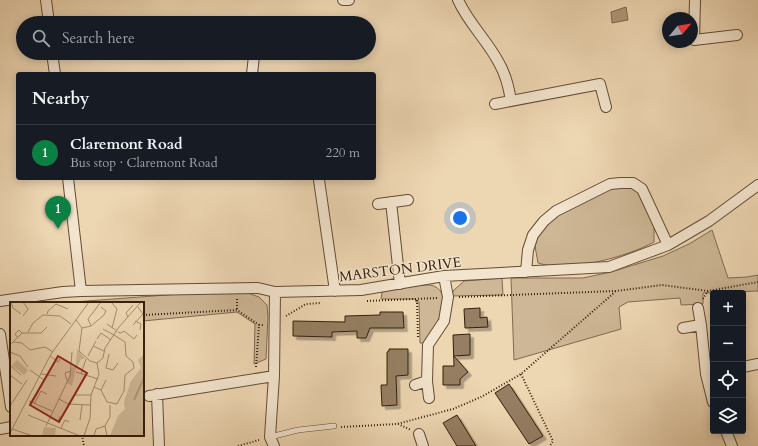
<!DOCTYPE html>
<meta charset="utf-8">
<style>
:root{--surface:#171b24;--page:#242831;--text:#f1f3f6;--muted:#9ea1a6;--line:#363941;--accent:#0b8043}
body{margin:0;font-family:Cardo,serif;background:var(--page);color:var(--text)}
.controls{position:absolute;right:12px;bottom:12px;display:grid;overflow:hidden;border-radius:4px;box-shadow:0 2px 10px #0003}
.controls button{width:36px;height:36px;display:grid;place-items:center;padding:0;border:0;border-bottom:1px solid var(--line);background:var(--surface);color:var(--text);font:20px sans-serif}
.compass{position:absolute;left:662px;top:12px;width:36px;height:36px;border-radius:50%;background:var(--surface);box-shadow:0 2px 10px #0003;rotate:60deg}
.you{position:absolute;left:460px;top:218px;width:14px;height:14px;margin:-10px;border:3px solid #fff;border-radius:50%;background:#1a73e8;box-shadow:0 0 0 6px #1a73e833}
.badge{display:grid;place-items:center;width:26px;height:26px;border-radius:50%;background:var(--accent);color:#fff;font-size:13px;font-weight:700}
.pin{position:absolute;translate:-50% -33px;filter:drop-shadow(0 1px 2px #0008)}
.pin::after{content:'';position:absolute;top:21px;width:14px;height:12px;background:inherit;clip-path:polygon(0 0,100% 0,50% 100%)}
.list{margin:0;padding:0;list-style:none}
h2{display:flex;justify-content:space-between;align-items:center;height:52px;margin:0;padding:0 16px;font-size:17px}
h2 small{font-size:13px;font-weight:400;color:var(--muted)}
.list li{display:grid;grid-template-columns:26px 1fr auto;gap:12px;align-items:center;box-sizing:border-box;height:56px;padding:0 16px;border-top:1px solid var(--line)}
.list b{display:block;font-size:15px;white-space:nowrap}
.list p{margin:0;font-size:13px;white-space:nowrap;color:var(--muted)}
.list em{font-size:13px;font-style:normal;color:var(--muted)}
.icon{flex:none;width:22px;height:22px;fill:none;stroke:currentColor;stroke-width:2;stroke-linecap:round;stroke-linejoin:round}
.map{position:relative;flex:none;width:758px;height:446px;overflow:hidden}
.search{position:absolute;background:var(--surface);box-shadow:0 2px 10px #0003;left:16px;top:16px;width:360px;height:44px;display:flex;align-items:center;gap:10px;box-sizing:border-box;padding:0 14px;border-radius:22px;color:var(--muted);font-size:15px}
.panel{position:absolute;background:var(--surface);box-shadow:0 2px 10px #0003;left:16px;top:72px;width:360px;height:108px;border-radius:4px}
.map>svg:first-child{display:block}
</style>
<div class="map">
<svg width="758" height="446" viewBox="0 0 758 446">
<defs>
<filter id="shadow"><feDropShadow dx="3.5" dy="3.5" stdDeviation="0" flood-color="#0004"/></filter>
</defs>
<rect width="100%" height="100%" fill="#edd6b2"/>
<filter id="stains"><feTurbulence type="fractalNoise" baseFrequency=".005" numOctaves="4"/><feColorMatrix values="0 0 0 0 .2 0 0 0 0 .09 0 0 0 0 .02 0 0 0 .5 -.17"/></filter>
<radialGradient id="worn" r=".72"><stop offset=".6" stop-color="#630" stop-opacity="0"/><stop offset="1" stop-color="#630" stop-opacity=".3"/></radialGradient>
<path fill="#ceb796" stroke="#826a51" d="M610,184L642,189L654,226V242C627,257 567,273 538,263L533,235L544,221Z
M712,230L728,278L747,277L758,275V291L703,293V304L681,305L680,298L628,302L619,307L621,329L514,360L511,278H583L611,272L663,256L689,244Z
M502,278L503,295L452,296L453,291L464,281Z
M424,285C427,285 432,285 434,286C456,296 433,331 426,343H420L419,302H416L415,299H381L382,292L397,288Z
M245,292L259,297L267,305L268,317L266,359L254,364L255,324L237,312L143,321V303H60L180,294Z"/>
<path fill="#ae977a" stroke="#7e674e" d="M626,7L628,20L612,23L611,12Z"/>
<path fill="#957e62" stroke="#351e0c" filter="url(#shadow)" d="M480,308V318L487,317L488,327L465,328L464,309Z
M380,312H403L404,328H370L366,338H357V331L332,332V337L293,336V321L345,322V316L380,315Z
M470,334V355L454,356L468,372L460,379V385H443V366H454L453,335Z
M389,349H408V375L396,376L397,405L382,406L381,385H387V352L389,351Z
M509,384L543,436L529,444L495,393Z
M457,415L476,446H457L443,423Z"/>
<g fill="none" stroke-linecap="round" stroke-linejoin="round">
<defs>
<path id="lane" d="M270,437L298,430L334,426"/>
<path id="street" d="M46,0L49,23
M343,0H349
M458,0C469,24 487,40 499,63C506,75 509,88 511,101
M695,0L694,40L737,35
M52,53L55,74
M252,74L254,56L252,53
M495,104L600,84L606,107
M68,178L81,291
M319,180L335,291
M391,202L400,284
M378,204L408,200
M526,272L528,250L533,235L544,221L556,211L610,184L621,183H633L642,189L668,245
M0,301L63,292L81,291L258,288L275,292L361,290L444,276L609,267L668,245L709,221L758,185
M698,308L701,325L706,374L713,402
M683,328L701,325
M0,334L11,407
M743,367L758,364
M415,385L427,381
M157,394L159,446
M149,396L274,376
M429,398L427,381L428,345L444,321L448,297L444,276
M0,429L11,427
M726,431L732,446
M419,434L423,446
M274,446L270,437L274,376L275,292"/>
</defs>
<use href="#lane" stroke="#634c36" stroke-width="6"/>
<use href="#street" stroke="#634c36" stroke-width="12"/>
<path stroke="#351e0c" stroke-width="2" stroke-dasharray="1 2" stroke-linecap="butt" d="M459,297L616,291L662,285L708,291L758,282
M237,299V310
M703,299L708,291
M417,300L418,338
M367,301L437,298
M143,315L237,310L259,325
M286,316L306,304L321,303
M256,367L259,325H264
M521,374L553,441L550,446
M398,424L411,430
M341,427L397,424L453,409L481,397L521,374L615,292
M82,435L84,446
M238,446L259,440"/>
<use href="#lane" stroke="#f3e4cd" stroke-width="5"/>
<use href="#street" stroke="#f3e4cd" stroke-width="10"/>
</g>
<g text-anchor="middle" stroke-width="3" stroke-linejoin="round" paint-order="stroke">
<g font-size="14" fill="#351e0c" stroke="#f3e4cd">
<text transform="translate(400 269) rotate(-7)" y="5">MARSTON DRIVE</text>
</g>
</g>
<g transform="translate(10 302)">
<rect width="134" height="134" fill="#edd6b2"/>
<path d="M67,47L75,57H71L65,69L62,84L57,81L61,66L66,64ZM134,52V134H100L108,114L115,107L114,100L121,79L131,66L128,58ZM7,58L18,68L14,73L2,63ZM34,125L46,126L45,134H32Z" fill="#ceb796"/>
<path fill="none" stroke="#ae977a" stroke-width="2" d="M124,98L134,76"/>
<path fill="none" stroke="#a38c70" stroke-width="1" d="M1,0L3,6L11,12M37,12L38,9L46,2L58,7M13,14L18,7L13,0M118,15L116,11L123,3M66,18L72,26L69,49L80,59L87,61L93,56L95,46L109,25L131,0M125,19L131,22L130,28M97,22L107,29M123,23L133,12L128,5M81,24L78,17L91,0M72,26L81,24L94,13L96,9L91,5M102,26L107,7L102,1M93,27L104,33M18,30L23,21L33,13L50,14L61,22M108,30L111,31L114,29L124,37L127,33M8,36L5,32L9,28L12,31M87,37L91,31L101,38M3,40L12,41L20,48L35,45L43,50M0,43L12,31H31L37,25M83,44L94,49M0,50L10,54L18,65M99,52L96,66L103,68L108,61M40,54L48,60L50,57M78,54L86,39M0,63L11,73M20,68L34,78L31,84M66,70L88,77M31,72L46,74M71,72L76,57M0,73L12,82M57,79L55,71L61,69M84,85L91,88L96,78M91,88L97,100L107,102L114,89L115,73L124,66L123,60L116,54L115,40L104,33M64,93H81M49,97L58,102L80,103M19,99L42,109M24,102L31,89L37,92M0,104L17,78M18,113L70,134M39,115L48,119L50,114M70,118L72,103M36,124L60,74L62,50M51,126L55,118L59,120M2,127L23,134M0,131L41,52L79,0M74,134L80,116L81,93L89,72L87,61M84,134L86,127L95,124M97,134L95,124L100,115V103"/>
<path fill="#8f2418" fill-opacity="0.15" stroke="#8f2418" stroke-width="2" d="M48,54L77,71L49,120L20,103Z"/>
<rect width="134" height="134" fill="none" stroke="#351e0c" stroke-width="2"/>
</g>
<rect width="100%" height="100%" filter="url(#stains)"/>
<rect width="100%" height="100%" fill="url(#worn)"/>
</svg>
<div class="controls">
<button>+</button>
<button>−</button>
<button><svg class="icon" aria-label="locate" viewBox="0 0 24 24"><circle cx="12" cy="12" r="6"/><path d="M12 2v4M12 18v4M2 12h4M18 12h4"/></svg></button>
<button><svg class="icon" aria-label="layers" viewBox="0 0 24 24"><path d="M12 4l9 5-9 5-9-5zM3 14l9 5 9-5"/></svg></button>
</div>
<svg class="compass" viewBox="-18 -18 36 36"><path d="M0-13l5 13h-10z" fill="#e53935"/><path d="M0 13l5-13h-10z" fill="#9ea1a6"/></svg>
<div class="you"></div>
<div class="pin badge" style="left:58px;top:229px">1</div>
<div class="search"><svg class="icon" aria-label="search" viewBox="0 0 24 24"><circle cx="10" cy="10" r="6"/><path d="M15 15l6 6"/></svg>Search here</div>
<section class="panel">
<h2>Nearby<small></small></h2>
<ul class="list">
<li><span class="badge">1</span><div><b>Claremont Road</b><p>Bus stop · Claremont Road</p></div><em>220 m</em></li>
</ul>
</section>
</div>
